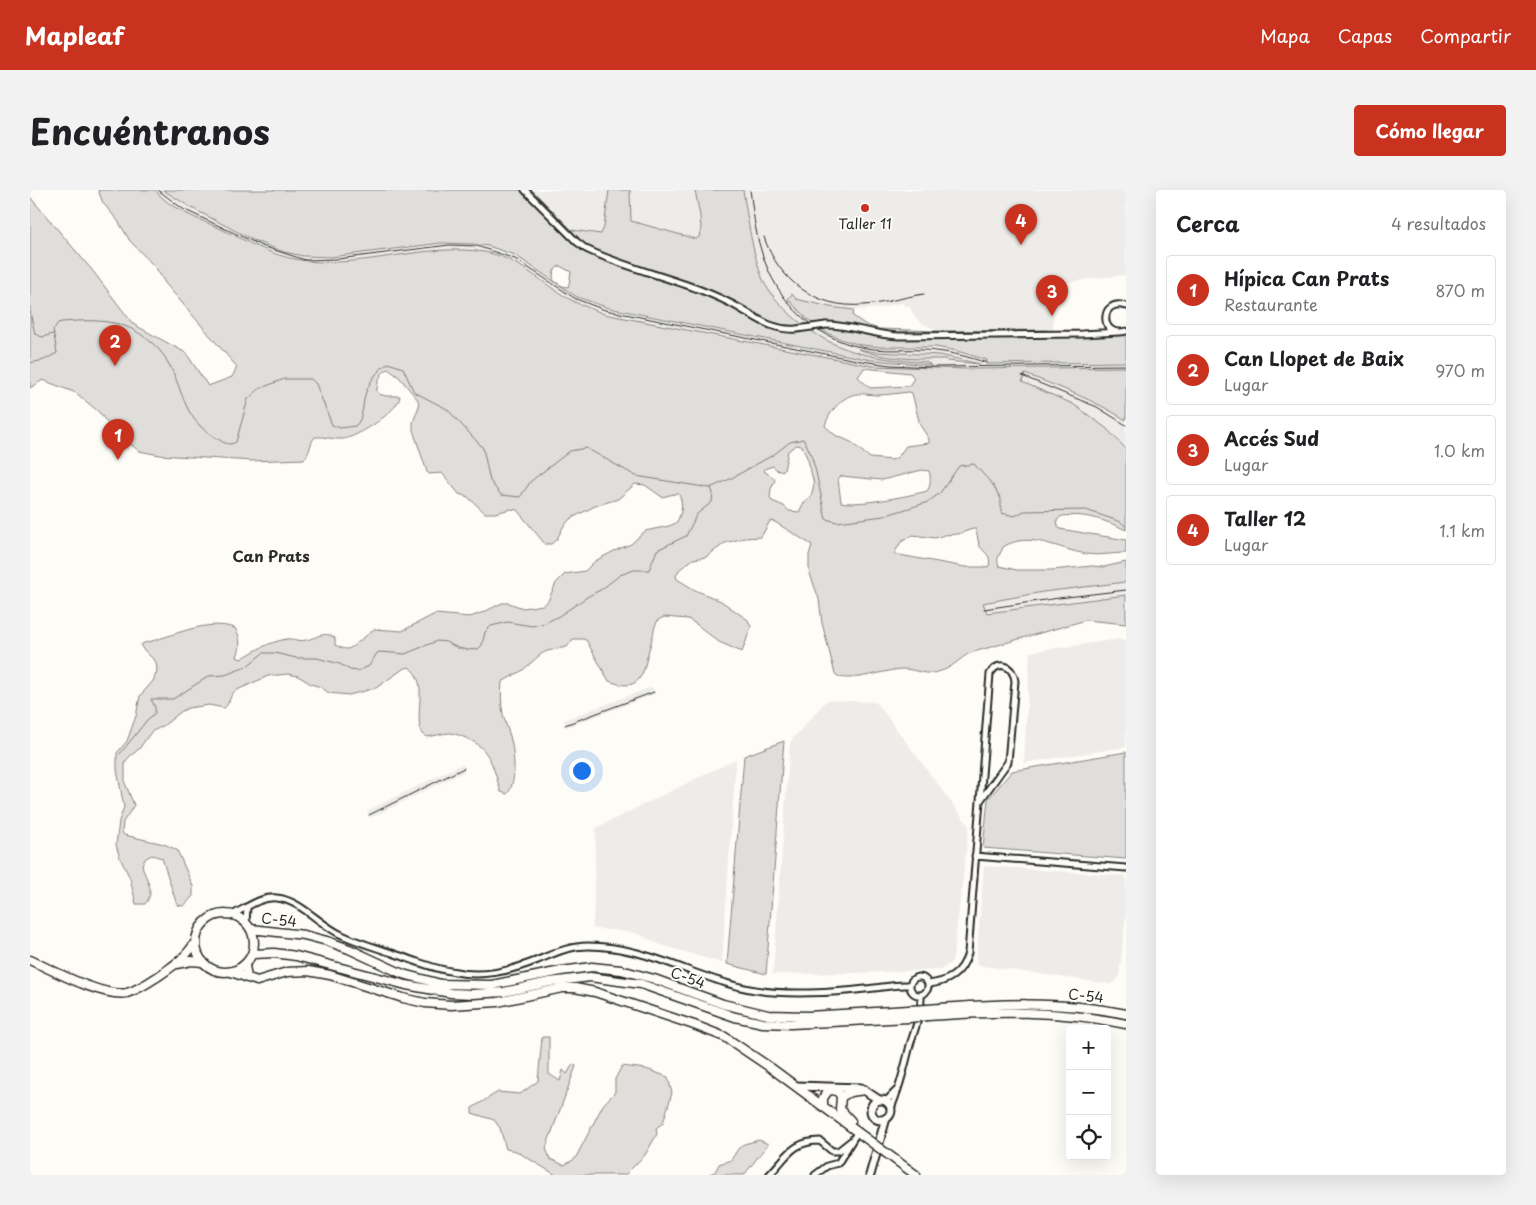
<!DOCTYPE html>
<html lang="es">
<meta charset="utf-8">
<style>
:root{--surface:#fff;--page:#f2f2f2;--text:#202124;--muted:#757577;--line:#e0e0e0;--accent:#c8321e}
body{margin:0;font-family:"Playpen Sans",sans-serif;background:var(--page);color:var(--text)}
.controls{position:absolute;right:15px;bottom:15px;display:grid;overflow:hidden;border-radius:5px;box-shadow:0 5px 20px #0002}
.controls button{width:45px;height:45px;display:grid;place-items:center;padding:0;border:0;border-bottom:1px solid var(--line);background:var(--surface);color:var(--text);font:25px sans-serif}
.you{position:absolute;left:551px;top:580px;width:18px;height:18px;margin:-12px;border:4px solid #fff;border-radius:50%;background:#1a73e8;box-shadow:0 0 0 8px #1a73e833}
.badge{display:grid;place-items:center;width:32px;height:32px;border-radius:50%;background:var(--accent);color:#fff;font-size:16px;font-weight:700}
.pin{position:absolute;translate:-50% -41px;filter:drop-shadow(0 1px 2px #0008)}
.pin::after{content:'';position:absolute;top:26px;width:18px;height:15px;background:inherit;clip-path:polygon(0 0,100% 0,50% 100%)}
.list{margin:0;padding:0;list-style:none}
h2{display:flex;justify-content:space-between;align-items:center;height:65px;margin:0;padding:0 20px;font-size:21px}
h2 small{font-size:16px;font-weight:400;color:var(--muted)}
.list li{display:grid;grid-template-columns:32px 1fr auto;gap:15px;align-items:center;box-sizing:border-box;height:70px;margin:0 10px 10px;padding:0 10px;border:1px solid var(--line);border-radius:5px}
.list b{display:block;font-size:19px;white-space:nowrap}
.list p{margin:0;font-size:16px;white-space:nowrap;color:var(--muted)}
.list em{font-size:16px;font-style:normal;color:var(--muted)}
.icon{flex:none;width:28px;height:28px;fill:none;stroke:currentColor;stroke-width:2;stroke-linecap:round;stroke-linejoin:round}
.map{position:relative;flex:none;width:1096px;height:985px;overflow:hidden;border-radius:5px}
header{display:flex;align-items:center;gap:30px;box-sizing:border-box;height:70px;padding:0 25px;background:var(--accent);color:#fff}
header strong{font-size:24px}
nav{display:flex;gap:28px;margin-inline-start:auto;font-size:18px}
.intro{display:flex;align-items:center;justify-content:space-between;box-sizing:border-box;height:120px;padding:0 30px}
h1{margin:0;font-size:35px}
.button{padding:12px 22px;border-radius:5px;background:var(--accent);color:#fff;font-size:18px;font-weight:700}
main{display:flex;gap:30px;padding:0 30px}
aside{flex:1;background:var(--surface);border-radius:5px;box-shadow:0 5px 20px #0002}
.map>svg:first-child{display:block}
</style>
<header>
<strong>Mapleaf</strong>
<nav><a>Mapa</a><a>Capas</a><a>Compartir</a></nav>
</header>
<div class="intro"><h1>Encuéntranos</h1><a class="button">Cómo llegar</a></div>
<main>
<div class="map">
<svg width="1096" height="985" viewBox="0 0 1096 985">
<rect width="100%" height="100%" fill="#fdfcf7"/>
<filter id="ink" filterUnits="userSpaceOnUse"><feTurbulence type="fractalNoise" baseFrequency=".02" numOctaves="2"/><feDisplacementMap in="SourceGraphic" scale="10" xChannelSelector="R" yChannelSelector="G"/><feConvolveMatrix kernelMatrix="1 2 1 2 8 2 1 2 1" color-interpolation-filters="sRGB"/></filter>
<g filter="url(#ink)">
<path fill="#edece8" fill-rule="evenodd" d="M125,0H133L160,17L223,50L254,62L273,66L411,53L444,54L458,56L485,65L547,107L624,127L841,170L896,172L844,168L820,161L786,145L766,129L742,105L734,92L724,61L713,0H1096V85L1066,88L1023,95V142H1017V140L909,141L891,133L885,127L880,117L871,113L847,119L824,120L800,117L766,109L762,105L758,109L831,155L850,157H906L927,161L957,170V174L1096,172V177L939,179L843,176L574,124L543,111L493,77L456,62L295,72L268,70L239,61L153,23L131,7ZM831,160L845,162L910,165L947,173L940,174L917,169L854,165L839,164Z
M502,0H579L574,37L571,44L542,40Z
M600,0H665L670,26L671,39L669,47L666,49L600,31Z
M995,184L1040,201L1075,217L1096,230V259L1076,238L1043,214L992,192Z
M1096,392V405L956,423L953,412L1013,402Z
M1089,449L1096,451V557L994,573L1000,462Z
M622,497L625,504L537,537L534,530Z
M797,510L846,512L939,636L923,768L920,774L910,780L823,783L743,784L760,552Z
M706,569L692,773L631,755L606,743L563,738L566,638Z
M432,574L435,581L340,628L337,621Z
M954,676L1096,686V724L1089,787L1086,791L1080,794L946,775Z"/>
<path fill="#dfdeda" stroke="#858482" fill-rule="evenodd" d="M68,0H125C141,20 167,28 189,38C215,50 241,66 270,70C331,80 393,52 454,62C488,67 513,95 543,111C552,116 564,119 574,124L843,176L939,179L1096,177V230C1064,210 1030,197 995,184L992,192L1043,214L1076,238L1096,259V340C1075,330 1055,323 1032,326L1027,330L1028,336L1030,339L1096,350V363C1083,363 1069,366 1057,364C1029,360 1000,340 973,357C971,364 965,368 969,376L987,380H1022L1062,376L1074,377L1096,372V392L1013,402L953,413L957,423L1096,405V434L1056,430L940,463C930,468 922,478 911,481C895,487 887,479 873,479C859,479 819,493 808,486C805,485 805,483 804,480L792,433L789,409L779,381V365L782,355L745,332L740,331L731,347L714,348L695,353L676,367L663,369L649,380L646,386L647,389L665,400L691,411L718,430L721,437L712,462L689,452L666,434L658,429L634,427L628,430L625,436C623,446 620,456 617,467C612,491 606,501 579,491L556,450L553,449H543L537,457L517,461L511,464L493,480L472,492C471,503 471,513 473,524C475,534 480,543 482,554C484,567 487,594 477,604L471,602C463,578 461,558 436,548C431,546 426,544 421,543C412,543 405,546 397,547L392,543C383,523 400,493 379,477L373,479L346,498L319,505L299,503L291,497L281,494L268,486L258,484L238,486L205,501C199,506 200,514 194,518L179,515L158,518L152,521L133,536L121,542L109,559L99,567L95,572V593L104,615L93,632L92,642L94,645L134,654L147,660L163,696V706L154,716L147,715L132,668L122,665L116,668L112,674C114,688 127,700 115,714H106L100,688L90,668L86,655L89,631L94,617L87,580V563L97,551L106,526L110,506L123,491L127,481L126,472L112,458L111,455L114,453C142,447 175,428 205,438C211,448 211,456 207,467L211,469C226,460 239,452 257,449C263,448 269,452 276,450C287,448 294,440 305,448V455C319,462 319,459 331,450C335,446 340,443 344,439L372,441L405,424L440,427L454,422L472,413H479L493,418L513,415L518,411L526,393L535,384L555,381L565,371L584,361L601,354L615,341L639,336L646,333C652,324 654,312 648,303L632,307L615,295L605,294L588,309L565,316L540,329L533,337L527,349L521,354H515L487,320L481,319L465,323H455L438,307L429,304L412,283L399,284L397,282L383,240V232L389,216L388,210L369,187L358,179C350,182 347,193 347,201L349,204L356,206H370C369,221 328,247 313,249C303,250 295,246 285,247C279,254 281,262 274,269L222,271L130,265L109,261L81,238L69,222L46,203L13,190L0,198V7L62,80L103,134L156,163L178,196L202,187L207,177L135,93L126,78L100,51L88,31L73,13ZM834,178L880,183L884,188L879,196L840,198L828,187ZM879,202L882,203L890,235L899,249V253L876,256L868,267L862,270L840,268L821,252L805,245L795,236C798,223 813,205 827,204C833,203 840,205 847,205C858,205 868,203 879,202ZM766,255L772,256L778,270L784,294L781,307L773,314L769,322L759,321L754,316L742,311L740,308L741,299L745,290L743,287L735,282L734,279L743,276L748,281L754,280L758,261ZM892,280L899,281C901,287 901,296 897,301C879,306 828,316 811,312L808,289L811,286L852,290ZM943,339H946L949,355C954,363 962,365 959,376L956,377H935L864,364L871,352L883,345L905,348L914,345L928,344Z
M133,0H502L542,40L571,44L574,37L579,0H600L601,31L666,49L669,47L671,39L670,26L665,0H713C718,30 722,62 733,90C739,103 749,113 759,123C801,162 840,169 896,172L901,175L841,170L579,118L547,107L485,65L458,56L444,54L411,53L301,67L273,66L254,62L223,50L160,17ZM530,76L541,82L539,94L538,97L532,96L524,91C522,84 523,79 530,76Z
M762,104L766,109L800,117L824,120L823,126L836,135L849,139L909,141L1017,140V142H1023L1064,140L1090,146L1096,144V172L956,174L957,170L927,161L906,157H850L831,155L813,150L795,142L776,128L758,109Z
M828,159L845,162L910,165L950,174L917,171V169C888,169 855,170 828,159Z
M754,551L736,784L697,774L714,566Z
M1096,562V669L953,658L958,609L982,581Z
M512,847H519V884L530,891L533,880L537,884L543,874L546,876L516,958L520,969L534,975L545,969L573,915L585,902V889L592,876L616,879L638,887L642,903L633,933L626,938L627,944L615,965L595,985H526L486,961L476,959L470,938L464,930L442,923V918L468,902L490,904L508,891Z
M729,950L738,954L714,985H676L685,982L689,974L701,970L708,959L714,954Z"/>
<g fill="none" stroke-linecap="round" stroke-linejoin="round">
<path stroke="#7e7d7b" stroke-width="1" d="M0,122L5,144L12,147L23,144
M0,173L14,170L27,163L23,140L28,133L32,132C59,130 90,128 113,146C122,152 132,161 137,171C150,191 152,218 170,236C175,241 182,245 188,249C194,253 199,256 206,252L218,209L229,199L254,189H281L286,194L302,235L310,238L325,236C334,230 332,213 336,202C340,191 348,180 358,173L373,178L384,202L417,219L453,258L460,291L471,305L490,307L501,291L540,261L556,258L606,286L680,298L700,289L743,265L760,252L773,249C786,267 790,306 796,329L807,332L854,326L898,312L910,303L929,276L944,274L963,295L971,309V323L985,326L994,321L1056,320L1091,332L1096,337
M90,564L117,530L125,523V517L121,509H143L179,486L195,485L216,477L233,463H245L266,468H287L310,474L320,480L328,481L339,476L347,463L350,462L375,464L407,451L416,452L428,458L438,460L448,459L452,455L455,442L461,436L478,432L502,436L515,433L529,426L557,407L572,399L590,385L604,380H619L627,360L656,346L667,324L682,312L683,303L681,298"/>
<defs>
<path id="minor" d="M495,0L547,52L556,59C606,83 663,91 711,119C730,130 744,141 767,139
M1096,116C1069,107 1069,149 1096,141
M796,135C821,135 844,145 869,146L1052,144L1089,142
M945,666L1096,678
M202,725C216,718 231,706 247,708C270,710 291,736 312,745C329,753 348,758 365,764C383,770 401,778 420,781C451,788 478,782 508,770C525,763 539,756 558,756C618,756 667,790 725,800C756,805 803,803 835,799C851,798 863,794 880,795
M216,733L217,718
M880 796a9 9 0 1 1 18 0a9 9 0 1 1-18 0Z
M898,794C918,792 932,784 938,763L960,484C969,469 983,476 985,491L978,572L950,611
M856,911L867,900
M861,918C870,898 875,876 880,855C885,839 892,822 891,805
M739,985C757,967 762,951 790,951L802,961H808L822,950
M785,985L797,976L808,973L828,941"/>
<path id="secondary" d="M766,896L831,898L849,910
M841 920a10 10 0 1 1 20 0a10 10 0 1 1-20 0Z
M840,985L856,928"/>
<path id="primary" d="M0,770C22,780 74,808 97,803C107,800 118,793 127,787C143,776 156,768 166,751
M147,774L161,771L173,772
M215,775L217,788
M201,782L227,791L257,782L278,781L300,785L373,808L395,813L421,815L468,812L532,798H545L565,802L664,835L695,847L741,878L841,952
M793,915V908L798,901C804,899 809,901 811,907
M821,931L810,919L811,907L820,902L835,900
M856,963L886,985"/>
<path id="trunk" d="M166 753a29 29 0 1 1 58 0a29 29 0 1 1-58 0Z
M221,739L274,745L297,751L319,759L373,784L411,794L462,795L531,781L562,777L591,780L624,789L693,814L738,825L778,826L879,820
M223,764L244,763L266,766L376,795L421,803L443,804L474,802L520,792L560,787L611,794L705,827L733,833L761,834L879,828
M898,819C964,814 1031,810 1096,824
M897,826C963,821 1030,820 1096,834"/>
</defs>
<use href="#minor" stroke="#2b2b2b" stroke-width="9"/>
<use href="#secondary" stroke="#2b2b2b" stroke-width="11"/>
<use href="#primary" stroke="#2b2b2b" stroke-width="11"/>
<use href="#trunk" stroke="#2b2b2b" stroke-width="11"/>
<use href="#minor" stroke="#fdfcf7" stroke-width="5"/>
<use href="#secondary" stroke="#fdfcf7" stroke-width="7"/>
<use href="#primary" stroke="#fdfcf7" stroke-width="8"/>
<use href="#trunk" stroke="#fdfcf7" stroke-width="8"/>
<path stroke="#2b2b2b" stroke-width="1" d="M128,0L153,19L232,56L275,70L308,69L419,55L447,56L485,69L546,109L575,120L831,171L860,175L902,177L1096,175
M720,0C723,20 725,41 731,60C746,113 789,154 844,159C861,161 878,159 894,160C916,161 936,166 957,173
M734,47C748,90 786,119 833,115C853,114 873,107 894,104
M992,186L1067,217L1096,235
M954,419L1029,408L1096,400
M535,535L624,502
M339,625L434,578"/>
<defs>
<path id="minor-bridge" d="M767,139L796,135"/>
<path id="primary-bridge" d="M841,952L856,963"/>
<path id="trunk-bridge" d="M879,820L898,819
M879,828L897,826"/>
</defs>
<use href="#minor-bridge" stroke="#2b2b2b" stroke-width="9" stroke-linecap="butt"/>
<use href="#primary-bridge" stroke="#2b2b2b" stroke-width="11" stroke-linecap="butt"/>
<use href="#trunk-bridge" stroke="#2b2b2b" stroke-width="11" stroke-linecap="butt"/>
<use href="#minor-bridge" stroke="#fdfcf7" stroke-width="5"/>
<use href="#primary-bridge" stroke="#fdfcf7" stroke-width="8"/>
<use href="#trunk-bridge" stroke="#fdfcf7" stroke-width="8"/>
</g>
</g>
<circle fill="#c8321e" stroke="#fdfcf7" stroke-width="2" cx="835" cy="18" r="5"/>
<g text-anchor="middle" stroke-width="4" stroke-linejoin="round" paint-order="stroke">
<g font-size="14" fill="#2b2b2b" stroke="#fdfcf7">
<text x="835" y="39">Taller 11</text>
</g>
<g font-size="14" fill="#2b2b2b" stroke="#fdfcf7">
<text transform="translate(249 730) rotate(6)" y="5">C-54</text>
<text transform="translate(658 788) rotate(20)" y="5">C-54</text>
<text transform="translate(1056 806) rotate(6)" y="5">C-54</text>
</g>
<g font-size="15" font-weight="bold" fill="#2b2b2b" stroke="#fdfcf7">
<text x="241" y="372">Can Prats</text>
</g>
</g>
</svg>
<div class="controls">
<button>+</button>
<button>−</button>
<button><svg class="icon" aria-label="locate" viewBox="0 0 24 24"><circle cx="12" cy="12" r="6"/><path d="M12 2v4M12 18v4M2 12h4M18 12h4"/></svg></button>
</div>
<div class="you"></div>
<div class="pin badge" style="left:88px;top:270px">1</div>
<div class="pin badge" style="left:85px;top:176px">2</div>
<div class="pin badge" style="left:1022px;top:126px">3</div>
<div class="pin badge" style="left:991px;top:55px">4</div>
</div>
<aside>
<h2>Cerca<small>4 resultados</small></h2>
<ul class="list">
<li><span class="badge">1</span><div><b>Hípica Can Prats</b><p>Restaurante</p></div><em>870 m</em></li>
<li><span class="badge">2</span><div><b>Can Llopet de Baix</b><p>Lugar</p></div><em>970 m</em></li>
<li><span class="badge">3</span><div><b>Accés Sud</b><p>Lugar</p></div><em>1.0 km</em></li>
<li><span class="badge">4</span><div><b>Taller 12</b><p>Lugar</p></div><em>1.1 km</em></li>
</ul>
</aside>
</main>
